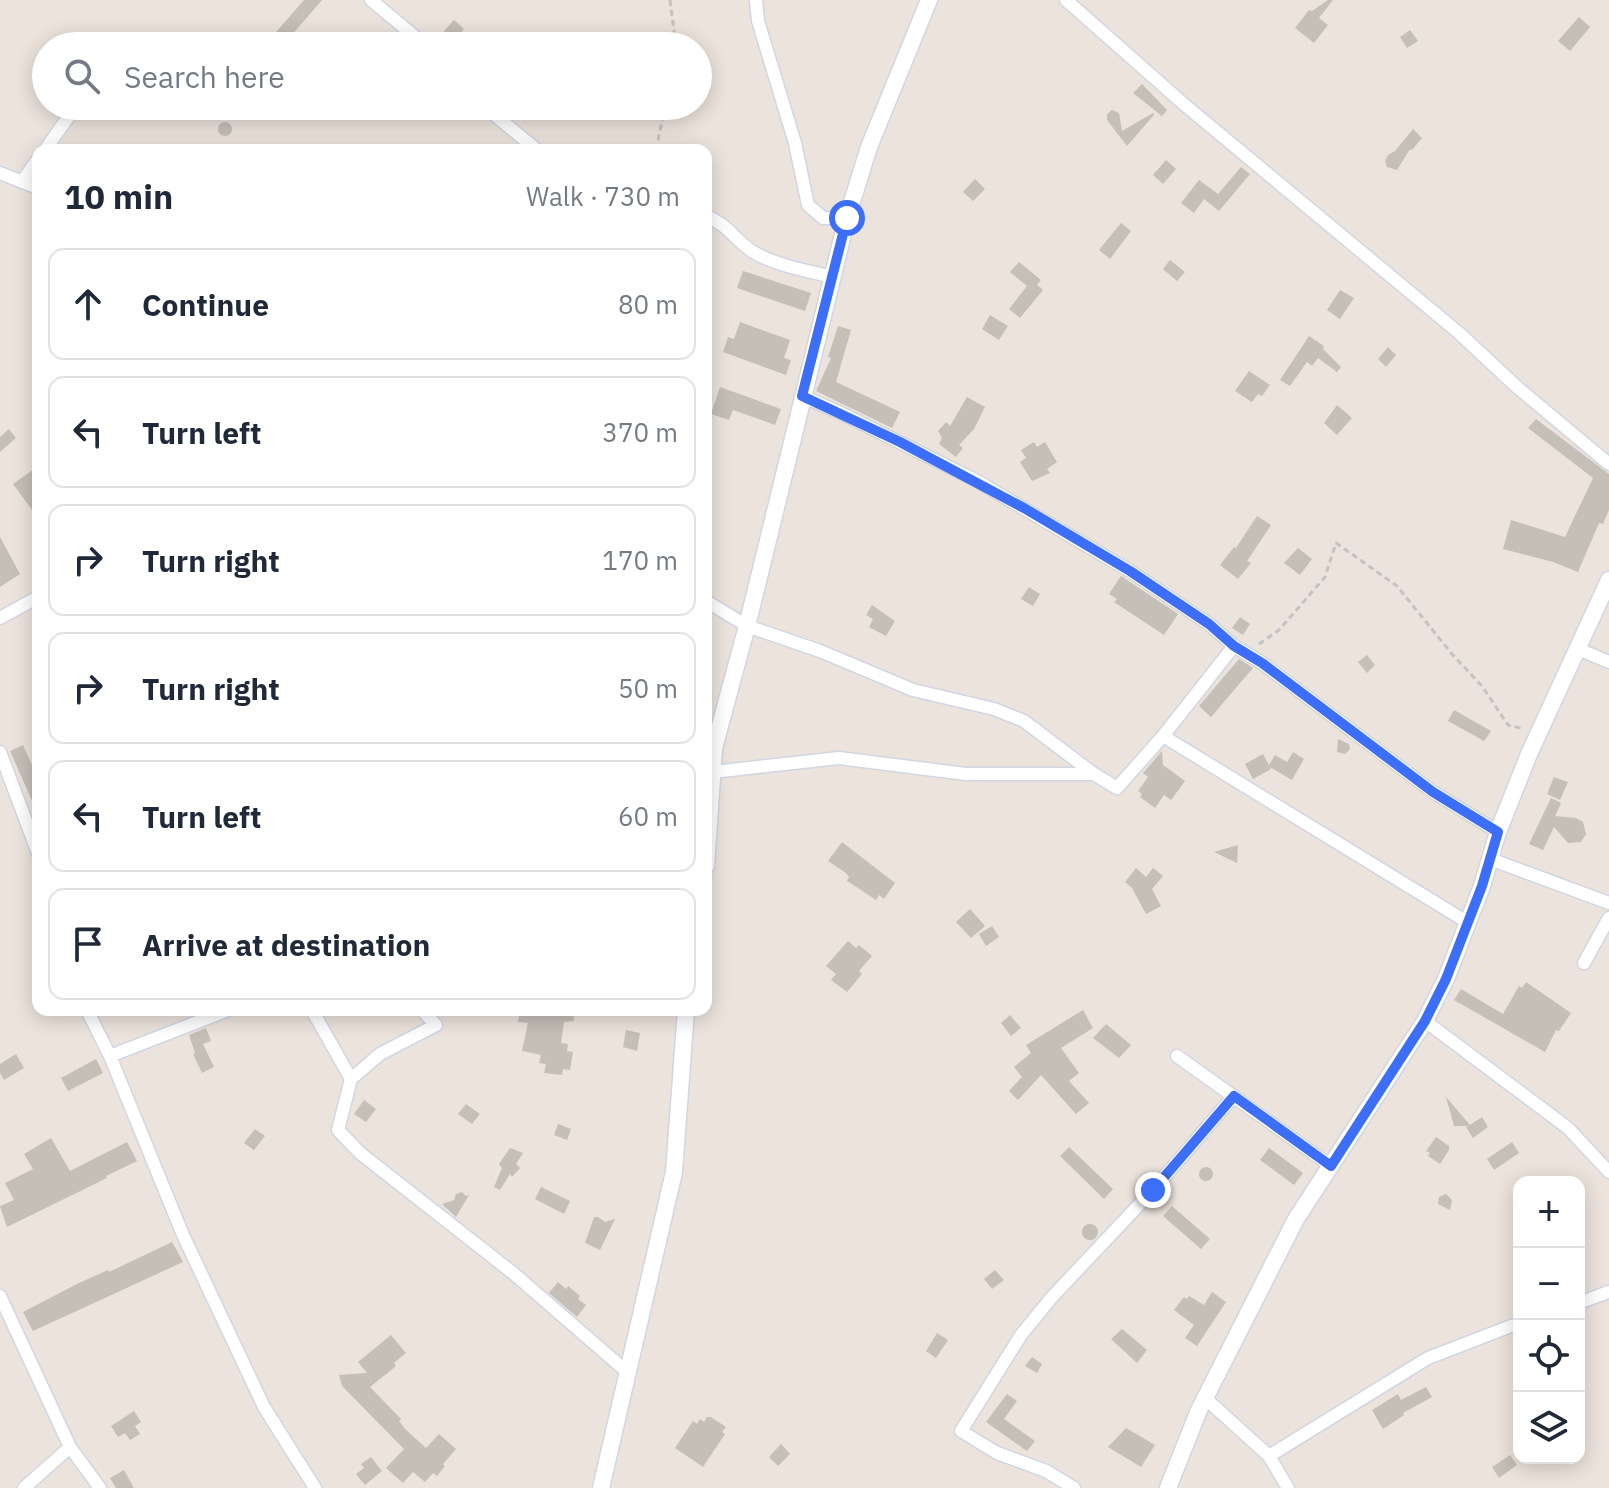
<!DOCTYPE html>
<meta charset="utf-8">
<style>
:root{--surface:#fff;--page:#f6f6f7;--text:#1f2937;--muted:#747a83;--line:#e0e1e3}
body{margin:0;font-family:"IBM Plex Sans",sans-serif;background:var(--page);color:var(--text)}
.controls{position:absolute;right:24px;bottom:24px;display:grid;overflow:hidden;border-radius:16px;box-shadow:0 4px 20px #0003}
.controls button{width:72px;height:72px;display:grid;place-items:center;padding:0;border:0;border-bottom:2px solid var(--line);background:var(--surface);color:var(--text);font:40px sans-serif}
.stop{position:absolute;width:24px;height:24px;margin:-18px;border:6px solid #3d6ef7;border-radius:50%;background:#fff}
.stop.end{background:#3d6ef7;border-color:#fff;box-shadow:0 2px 8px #0008}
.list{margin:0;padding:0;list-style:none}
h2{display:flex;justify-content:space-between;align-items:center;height:104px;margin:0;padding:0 32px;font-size:34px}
h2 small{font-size:26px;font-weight:400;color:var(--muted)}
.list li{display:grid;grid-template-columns:52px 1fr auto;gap:24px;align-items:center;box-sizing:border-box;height:112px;margin:0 16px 16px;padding:0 16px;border:2px solid var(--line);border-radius:16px}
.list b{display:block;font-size:30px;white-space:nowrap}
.list em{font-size:26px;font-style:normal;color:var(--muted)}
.icon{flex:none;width:44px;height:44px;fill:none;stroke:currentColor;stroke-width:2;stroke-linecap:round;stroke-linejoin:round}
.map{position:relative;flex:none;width:1609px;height:1488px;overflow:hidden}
.search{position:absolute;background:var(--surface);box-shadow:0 4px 20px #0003;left:32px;top:32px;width:680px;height:88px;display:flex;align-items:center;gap:20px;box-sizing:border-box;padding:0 28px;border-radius:44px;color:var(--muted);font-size:30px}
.panel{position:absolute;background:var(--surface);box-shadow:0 4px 20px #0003;left:32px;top:144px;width:680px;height:872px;border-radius:16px}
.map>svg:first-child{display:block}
</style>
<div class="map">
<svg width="1609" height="1488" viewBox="0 0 1609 1488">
<rect width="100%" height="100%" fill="#ece3dc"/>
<path fill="#c4bfb7" d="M304,0H322L290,37L300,46H278L270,39Z
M1328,0H1333L1319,18L1328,25L1314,43L1295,28L1309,10L1312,11Z
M1579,17L1590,27L1570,51L1558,41Z
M454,20L464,29L454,41L444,31Z
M1410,30L1418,41L1407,48L1400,37Z
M1142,84L1167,110L1162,116L1133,93Z
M1112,110L1119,113L1122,131L1153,113L1154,115L1127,146L1107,120V114Z
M218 129a7 7 0 1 1 14 0a7 7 0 1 1-14 0Z
M1413,129L1422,138L1412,150L1410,149L1397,170L1387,167L1385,161L1388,155L1395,151Z
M1166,160L1176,169L1163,184L1153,175Z
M1241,167L1250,174L1219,211L1204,199L1194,213L1181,203L1199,180L1218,194Z
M975,179L985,189L973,201L963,192Z
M1121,223L1131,231L1110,259L1099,250Z
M1170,260L1185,272L1177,281L1163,269Z
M1019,262L1041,280L1037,285L1043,290L1020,318L1009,309L1027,286L1010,272Z
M743,271L811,293L805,311L737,288Z
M1340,290L1354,298L1340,319L1327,310Z
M990,315L1008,326L999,340L982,329Z
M740,322L790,340L784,358L791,360L786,375L723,352L728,337L734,339Z
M838,326L851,330L836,382L900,412L892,428L816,391L831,358L828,357Z
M1309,336L1324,346L1323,349L1341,367L1337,372L1318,358L1312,366L1307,362L1290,386L1280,380Z
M1388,347L1396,355L1386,367L1378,359Z
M1249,371L1270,385L1262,396L1258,394L1252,402L1235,391Z
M720,387L781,409L775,425L733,410L729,420L711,414Z
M967,397L985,407L974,429L959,445L963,448L956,457L939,444L942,438L938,431L946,422L950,426Z
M1337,405L1352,418L1337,435L1324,423Z
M1536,419L1609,474V510L1603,524L1599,523L1578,572L1553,562L1503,549L1511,520L1565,537L1593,478L1528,428Z
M9,429L16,438L0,452V437Z
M1034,442L1037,447L1045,442L1057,462L1047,469L1050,473L1032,481L1020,462L1026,458L1021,450Z
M38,466V518L13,484Z
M1257,516L1271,525L1247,561L1251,563L1238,579L1220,565L1234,547L1236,548Z
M0,537L20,574L0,587Z
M1298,548L1312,559L1300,575L1284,563Z
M1121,576L1178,614L1164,635L1114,602L1117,599L1109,594Z
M1029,587L1040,594L1033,606L1021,599Z
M872,605L895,621L886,636L869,627L873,619L866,615Z
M1240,617L1250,624L1243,635L1232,628Z
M1367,655L1375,665L1367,673L1358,662Z
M1239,659L1253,668L1211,717L1199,706Z
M1454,710L1491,731L1484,741L1448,721Z
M1338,739L1349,744L1350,749L1345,754L1337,752Z
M23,745L38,779V814L10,751Z
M1162,751L1163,765L1185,781L1171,800L1164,795L1155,808L1140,797L1142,794L1138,791L1148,777L1143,773Z
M1293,752L1304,759L1292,780L1270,767L1271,769L1253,779L1245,764L1263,754L1269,765L1275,755L1287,762Z
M1554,777L1568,782L1560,800L1547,794Z
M1551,798L1561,803L1555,816L1576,818L1583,822L1586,834L1581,842L1568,843L1554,827L1543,850L1529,844Z
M842,842L895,883L884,899L879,895L876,900L858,888L847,881L849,877L846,873L828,861Z
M1238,845L1237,863L1214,852Z
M1136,868L1146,877L1153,868L1163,876L1152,889L1161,906L1146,914L1132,888L1125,882Z
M970,909L985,926L971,938L956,922Z
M992,926L999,937L986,946L979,934Z
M848,941L856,948L859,945L872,956L859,971L862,974L847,992L831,980L836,974L826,966Z
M1526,982L1571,1013L1559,1031L1556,1030L1545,1052L1454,1000L1461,989L1503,1014L1519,986L1522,988Z
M520,1010H573L574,1021L564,1022L561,1043L568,1044L567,1051L573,1052L570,1070L563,1069L562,1075L544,1073L546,1064L539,1063L541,1055L522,1051L528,1023L518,1022Z
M1083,1010L1093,1028L1061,1048L1079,1073L1069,1081L1089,1103L1076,1114L1041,1075L1018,1100L1009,1091L1022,1077L1014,1067L1031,1053L1026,1045Z
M1010,1015L1021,1028L1011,1036L1001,1023Z
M1106,1024L1131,1045L1119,1058L1093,1038Z
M206,1028L211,1041L203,1044L214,1067L202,1073L193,1054L195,1053L189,1035Z
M626,1030L640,1033L637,1051L623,1047Z
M16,1054L24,1068L4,1080L0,1073V1064Z
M96,1059L103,1073L68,1091L61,1078Z
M1446,1097L1470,1125L1482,1117L1488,1127L1473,1138L1466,1127L1469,1126H1454Z
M364,1100L376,1109L366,1122L354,1114Z
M466,1104L480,1114L472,1124L458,1114Z
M558,1124L571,1129L567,1140L554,1135Z
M255,1129L265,1136L254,1150L244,1143Z
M1436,1137L1449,1146V1150L1440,1164L1428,1156L1430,1153L1426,1151Z
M51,1138L70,1171L127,1142L137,1161L106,1176L107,1178L7,1227L0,1206L14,1200L5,1183L33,1169L24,1154Z
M1512,1142L1519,1153L1494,1170L1487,1159Z
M1069,1147L1113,1189L1104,1199L1060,1156Z
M510,1148L523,1153L516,1164L520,1168L512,1177L510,1174L500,1190L494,1187L502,1168L499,1164Z
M1269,1148L1303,1173L1294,1185L1260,1160Z
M1199 1174a7 7 0 1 1 14 0a7 7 0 1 1-14 0Z
M541,1187L570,1201L564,1214L535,1199Z
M462,1192L466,1196L469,1195L456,1217L442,1204L454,1200L456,1194Z
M1446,1194L1452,1200L1450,1210L1438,1204L1439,1197Z
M1172,1206L1210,1239L1201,1249L1163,1216Z
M594,1217H598L605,1222L615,1219L600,1250L585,1243Z
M1082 1232a8 8 0 1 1 16 0a8 8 0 1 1-16 0Z
M172,1242L183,1262L33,1331L23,1312L77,1284L108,1270L109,1272Z
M995,1270L1004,1280L992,1289L984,1279Z
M558,1282L566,1289L568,1286L580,1296L578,1299L586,1305L577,1317L549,1293Z
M1212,1292L1226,1302L1197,1346L1185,1338L1194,1325L1174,1310L1184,1297L1187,1299L1189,1296L1204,1305Z
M1122,1329L1147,1350L1137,1363L1111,1339Z
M937,1333L948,1340L936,1358L926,1351Z
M391,1335L406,1353L394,1363L396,1366L370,1387L401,1419L399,1421L405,1429L426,1448L439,1434L456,1449L443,1464L445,1466L437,1476L433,1473L425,1482L413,1472L403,1483L386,1468L404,1449L342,1386L339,1375L367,1373L358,1362Z
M1032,1357L1042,1364L1037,1373L1025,1366Z
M1426,1387L1432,1397L1403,1413L1404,1415L1383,1429L1372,1410L1398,1394L1401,1400Z
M1007,1394L1017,1401L1004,1419L1035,1441L1027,1451L986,1422Z
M134,1411L141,1422L135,1426L140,1434L130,1440L125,1433L118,1437L111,1426Z
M707,1417H711L726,1427L722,1432L725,1434L703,1467L675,1448L693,1421L697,1424L700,1419L704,1422Z
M1126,1428L1155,1445L1141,1467L1108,1447Z
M781,1444L790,1454L778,1466L769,1457Z
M1510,1455L1517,1465L1499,1478L1492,1467Z
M371,1457L382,1471L365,1485L356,1474L364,1468L361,1464Z
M124,1470L134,1488H116L110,1478Z"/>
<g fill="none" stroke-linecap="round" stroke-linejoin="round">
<defs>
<path id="minor" d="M371,0L426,46
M756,0L758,21L795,143L808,205L823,218H847
M1066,0L1186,106L1459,333L1518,388L1609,464
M484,106L537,150
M45,150L76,106
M0,173L38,188
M22,182L38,159
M706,216C728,224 737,243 755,253C778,266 808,271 833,277
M802,396L841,413L977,481L1130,571L1209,624L1234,646L1262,663L1433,792L1498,832
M706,601L747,626L820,651L913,690L994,709L1024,721L1094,774L1117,788L1163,736L1234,646
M0,618L38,597
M1578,649L1609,662
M1163,736L1467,922
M0,752L38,853
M713,772L839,758L966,774H1094
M1490,859L1609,903
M1584,963L1609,918
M87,1010L110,1056L183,1235L264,1407L315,1488
M312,1010L351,1079
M422,1010L436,1025L380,1054L351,1079L338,1130L360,1153L513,1273L626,1371
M1425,1021L1568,1128L1609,1172
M110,1056L228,1010
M1177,1056L1331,1166
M0,1296L70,1447L100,1488
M1579,1303L1608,1292
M1205,1398L1269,1456L1428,1358L1519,1323
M1269,1456L1288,1488
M24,1488L70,1447
M1074,1488L1046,1471L997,1453L961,1431L1021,1335L1052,1297L1153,1190L1234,1096"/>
<path id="tertiary" d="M706,866L714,748L747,626L847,218L869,147L929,0
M601,1488L674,1172L686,1010
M1168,1488L1199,1410L1296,1219L1425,1021L1446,979L1482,886L1498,832L1529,754L1609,580"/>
</defs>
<use href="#minor" stroke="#d1d6e2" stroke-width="15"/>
<use href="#tertiary" stroke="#d1d6e2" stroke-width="19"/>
<path stroke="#c3c3c3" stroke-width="3" stroke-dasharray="6 4" stroke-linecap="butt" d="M670,0L676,46
M656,150L665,106
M1259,644L1279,630L1325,577L1336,543L1397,586L1452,654L1482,686L1508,725L1524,729"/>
<use href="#minor" stroke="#fff" stroke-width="12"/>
<use href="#tertiary" stroke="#fff" stroke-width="16"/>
</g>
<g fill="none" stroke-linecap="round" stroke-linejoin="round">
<path stroke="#3d6ef7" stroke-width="10" d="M847,218L802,396L900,442L1024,508L1130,571L1209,624L1234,646L1262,663L1433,792L1498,832L1482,886L1446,979L1425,1021L1331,1166L1234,1096L1153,1190"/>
</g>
</svg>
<div class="controls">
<button>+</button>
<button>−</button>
<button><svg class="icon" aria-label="locate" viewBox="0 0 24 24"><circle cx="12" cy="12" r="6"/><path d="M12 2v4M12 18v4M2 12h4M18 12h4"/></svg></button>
<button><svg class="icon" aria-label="layers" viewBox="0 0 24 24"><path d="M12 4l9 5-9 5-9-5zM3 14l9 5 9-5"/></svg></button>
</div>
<div class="stop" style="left:847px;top:218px"></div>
<div class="stop end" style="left:1153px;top:1190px"></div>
<div class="search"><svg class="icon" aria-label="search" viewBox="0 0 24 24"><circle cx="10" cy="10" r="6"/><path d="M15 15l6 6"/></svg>Search here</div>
<section class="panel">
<h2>10 min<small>Walk · 730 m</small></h2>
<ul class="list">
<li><svg class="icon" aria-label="ahead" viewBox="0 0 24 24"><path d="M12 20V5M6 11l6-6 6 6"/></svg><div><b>Continue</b></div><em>80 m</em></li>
<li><svg class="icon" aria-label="left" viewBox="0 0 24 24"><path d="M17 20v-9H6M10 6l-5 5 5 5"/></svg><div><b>Turn left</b></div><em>370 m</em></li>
<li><svg class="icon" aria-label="right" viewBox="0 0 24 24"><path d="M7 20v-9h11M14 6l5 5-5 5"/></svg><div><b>Turn right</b></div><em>170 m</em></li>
<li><svg class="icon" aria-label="right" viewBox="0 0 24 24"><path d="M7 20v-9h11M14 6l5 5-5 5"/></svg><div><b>Turn right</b></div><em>50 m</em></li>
<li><svg class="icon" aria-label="left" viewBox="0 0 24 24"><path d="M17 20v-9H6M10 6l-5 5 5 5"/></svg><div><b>Turn left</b></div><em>60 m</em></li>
<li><svg class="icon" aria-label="arrive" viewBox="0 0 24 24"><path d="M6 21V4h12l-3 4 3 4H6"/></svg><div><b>Arrive at destination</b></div></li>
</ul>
</section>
</div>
